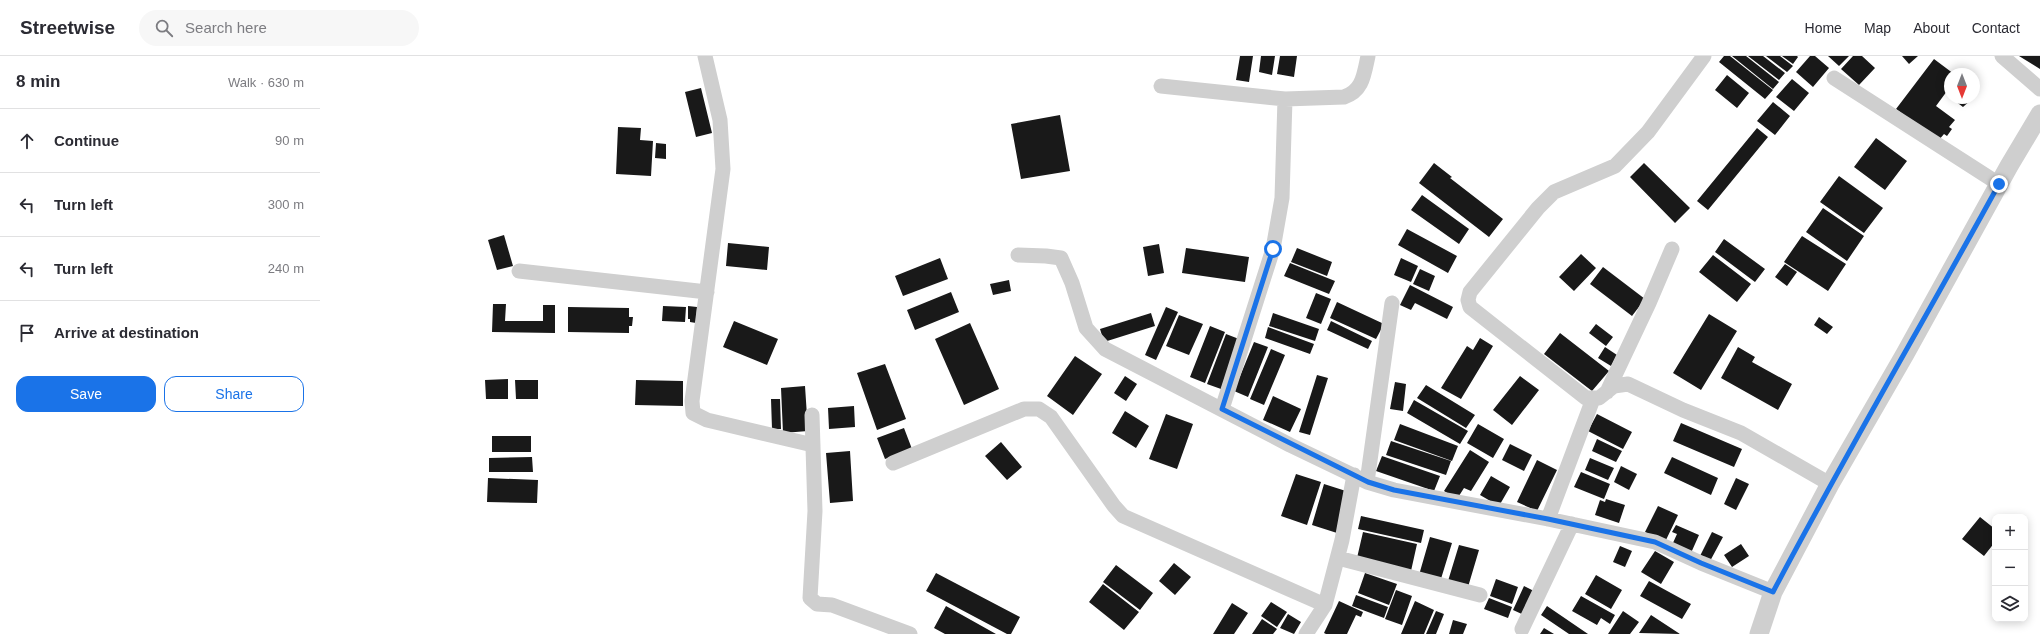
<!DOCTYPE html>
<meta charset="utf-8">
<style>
:root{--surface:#fff;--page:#f7f7f7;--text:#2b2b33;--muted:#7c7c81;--line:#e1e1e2;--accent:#1a73e8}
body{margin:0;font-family:Arial,sans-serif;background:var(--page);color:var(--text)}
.controls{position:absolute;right:12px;bottom:12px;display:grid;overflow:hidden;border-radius:8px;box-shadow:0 2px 10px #0003}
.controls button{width:36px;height:36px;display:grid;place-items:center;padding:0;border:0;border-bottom:1px solid var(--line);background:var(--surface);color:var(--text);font:20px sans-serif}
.compass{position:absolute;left:1624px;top:12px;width:36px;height:36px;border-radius:50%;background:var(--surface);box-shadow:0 2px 10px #0003;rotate:180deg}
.stop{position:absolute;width:12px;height:12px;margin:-9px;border:3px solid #1a73e8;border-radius:50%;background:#fff}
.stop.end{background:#1a73e8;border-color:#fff;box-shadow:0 1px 4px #0008}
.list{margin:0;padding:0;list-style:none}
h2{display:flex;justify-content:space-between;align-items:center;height:52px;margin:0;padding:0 16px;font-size:17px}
h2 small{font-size:13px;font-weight:400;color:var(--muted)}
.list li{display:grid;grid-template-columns:26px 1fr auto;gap:12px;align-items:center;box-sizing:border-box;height:64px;padding:0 16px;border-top:1px solid var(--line)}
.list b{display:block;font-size:15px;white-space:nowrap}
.list em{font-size:13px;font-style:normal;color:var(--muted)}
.actions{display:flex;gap:8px;padding:12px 16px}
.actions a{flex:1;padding:9px 0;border:1px solid var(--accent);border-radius:12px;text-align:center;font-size:14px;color:var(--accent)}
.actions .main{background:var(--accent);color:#fff}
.icon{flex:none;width:22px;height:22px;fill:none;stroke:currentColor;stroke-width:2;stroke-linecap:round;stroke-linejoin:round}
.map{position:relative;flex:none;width:1720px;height:578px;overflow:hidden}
header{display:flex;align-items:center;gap:24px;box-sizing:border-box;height:56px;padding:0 20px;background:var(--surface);border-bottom:1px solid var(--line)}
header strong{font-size:19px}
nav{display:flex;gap:22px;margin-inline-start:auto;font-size:14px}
.search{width:280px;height:36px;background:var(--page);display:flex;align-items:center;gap:10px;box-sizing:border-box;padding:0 14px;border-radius:22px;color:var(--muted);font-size:15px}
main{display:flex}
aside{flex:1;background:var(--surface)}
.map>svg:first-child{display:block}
</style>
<header>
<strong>Streetwise</strong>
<div class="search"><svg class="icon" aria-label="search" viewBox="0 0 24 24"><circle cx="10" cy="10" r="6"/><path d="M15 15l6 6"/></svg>Search here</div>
<nav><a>Home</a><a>Map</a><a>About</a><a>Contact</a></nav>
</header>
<main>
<aside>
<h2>8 min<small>Walk · 630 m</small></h2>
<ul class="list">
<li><svg class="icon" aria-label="ahead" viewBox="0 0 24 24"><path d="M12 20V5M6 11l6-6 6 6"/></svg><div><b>Continue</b></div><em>90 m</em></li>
<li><svg class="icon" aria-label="left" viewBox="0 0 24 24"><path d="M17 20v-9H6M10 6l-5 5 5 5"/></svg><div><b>Turn left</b></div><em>300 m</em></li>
<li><svg class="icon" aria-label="left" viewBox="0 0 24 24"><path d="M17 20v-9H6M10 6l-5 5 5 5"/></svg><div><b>Turn left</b></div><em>240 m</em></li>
<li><svg class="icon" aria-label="arrive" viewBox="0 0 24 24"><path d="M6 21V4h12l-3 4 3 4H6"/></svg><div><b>Arrive at destination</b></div></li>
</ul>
<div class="actions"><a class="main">Save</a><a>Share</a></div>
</aside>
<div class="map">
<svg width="1720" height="578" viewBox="0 0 1720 578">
<rect width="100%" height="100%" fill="#fff"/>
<path fill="#191919" d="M920,0H933L929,26L916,24Z
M941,0H955L952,19L939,16Z
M960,0H977L974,21L957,18Z
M1404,0H1410L1453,34L1445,43L1399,6Z
M1412,0H1426L1459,26L1453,33Z
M1428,0H1443L1465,17L1459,24Z
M1446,0H1460L1473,10L1467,16Z
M1462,0H1477L1478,1L1473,8Z
M1490,0H1495L1509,12L1493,31L1476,16Z
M1508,0H1529L1519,10Z
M1533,0H1542L1555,12L1539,29L1521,13Z
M1582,0H1598L1589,8Z
M1699,0H1720V13Z
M1614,3L1634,18H1630V31L1616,50L1635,64L1629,71L1632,73L1627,80L1624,78L1618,85L1576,53Z
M1407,19L1429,37L1417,52L1395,34Z
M1472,23L1489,37L1474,55L1456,41Z
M381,32L392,77L376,81L365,36Z
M1631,42H1651L1652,43L1643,51Z
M1453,46L1470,60L1455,79L1437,65Z
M740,59L750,115L701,123L691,68Z
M298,71L321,72L320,84L333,85L331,120L296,118Z
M1437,72L1448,81L1388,154L1377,145Z
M1556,82L1587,105L1565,134L1534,111Z
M336,87L346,88V103L335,102Z
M1114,107L1132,121L1130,122L1183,163L1169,181L1099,127Z
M1324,107L1370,152L1355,167L1310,121Z
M1519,120L1563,152L1544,177L1500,146Z
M1102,139L1149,173L1139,188L1091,154Z
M1503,152L1544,180L1527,205L1486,176Z
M1087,173L1137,200L1128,217L1078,189Z
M184,179L193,210L177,214L168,184Z
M1482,180L1526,208L1508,235L1464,206Z
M1404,183L1445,213L1435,226L1395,196Z
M408,187L449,191L447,214L406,210Z
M839,188L844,217L828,220L823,191Z
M866,192L929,201L925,226L862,217Z
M977,192L1012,206L1007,220L971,206Z
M1261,198L1276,212L1254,235L1239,221Z
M1393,199L1431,228L1417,246L1379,216Z
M620,202L628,223L583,240L575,220Z
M1081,202L1098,210L1091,226L1074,219Z
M970,207L1015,225L1009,238L964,220Z
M1465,208L1477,216L1467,230L1455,221Z
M1283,211L1325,243L1312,260L1270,228Z
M1100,213L1115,220L1109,235L1093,228Z
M689,224L691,235L673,239L670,228Z
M1090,229L1133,251L1127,263L1095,247L1091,254L1080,249Z
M631,236L639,256L595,274L587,254Z
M996,237L1011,243L1001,268L986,262Z
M1017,246L1064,268L1056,283L1010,262Z
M173,248H186L185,265H223V249H235V277L172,276Z
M343,250L366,251L365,266L342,265Z
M368,250L377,251L376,267L370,266V263H368Z
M248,251L309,252V261H313L312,270H309V277L248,276Z
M846,251L858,256L836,304L825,299Z
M831,257L835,270L784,286L780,273Z
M953,257L999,273L995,285L949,270Z
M1389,258L1417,275L1381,334L1353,317Z
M859,259L883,268L869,299L846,290Z
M1499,261L1513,271L1507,278L1494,269Z
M414,265L458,283L447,309L403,291Z
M1011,265L1052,285L1048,293L1007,274Z
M650,267L679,333L644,349L615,283Z
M1276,268L1293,281L1286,290L1269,277Z
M890,270L905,276L885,327L870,321Z
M948,271L994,288L990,298L945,282Z
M1240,277L1289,315L1272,335L1224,298Z
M906,278L919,283L901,333L887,328Z
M1160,282L1173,290L1141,343L1121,332L1147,290L1153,294Z
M934,286L948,291L928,341L914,335Z
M1285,291L1297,299L1291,310L1278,302Z
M1418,291L1435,301L1432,306L1472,328L1458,354L1401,322Z
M951,293L965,299L944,349L930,343Z
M755,300L782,318L753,359L727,340Z
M565,308L586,363L557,374L537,317Z
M997,319L1008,322L990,379L979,376Z
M805,320L817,328L806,345L794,337Z
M1200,320L1219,334L1192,369L1173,354Z
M188,323V343H166L165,324Z
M195,324H218V343H196Z
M316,324L363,325V350L315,349Z
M1075,326L1086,328L1083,355L1070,353Z
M1106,329L1155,359L1146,372L1097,342Z
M485,330L488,375L463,377L461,332Z
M953,340L981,353L970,376L943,364Z
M451,343H460L461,373H452Z
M1094,344L1148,375L1140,388L1087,357Z
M534,350L535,371L509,373L508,352Z
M805,355L829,370L816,392L792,377Z
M846,358L873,368L857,413L829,403Z
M1277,358L1312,376L1303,393L1268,375Z
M1361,367L1422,393L1414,411L1353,385Z
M1080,368L1138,390L1132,405L1074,384Z
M1158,368L1184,383L1173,402L1147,387Z
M584,372L592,393L565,403L557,382Z
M172,380H211V396H172Z
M1277,383L1302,395L1296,406L1272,395Z
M1071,385L1131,405L1126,419L1066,399Z
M681,386L702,411L687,424L665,400Z
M1190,388L1212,399L1204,415L1182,404Z
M1150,394L1169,406L1151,435L1144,432L1137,443L1124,435Z
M530,395L533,445L510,447L506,397Z
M1062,400L1120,420L1114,435L1056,415Z
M212,401L213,416H169V402Z
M1352,401L1398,422L1391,439L1344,417Z
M1270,402L1294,412L1288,424L1265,414Z
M1217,404L1237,414L1217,455L1197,446Z
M1301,410L1317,418L1309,434L1294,426Z
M1261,416L1290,428L1284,443L1254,431Z
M976,418L1001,426L987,469L961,460Z
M1171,420L1190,431L1179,450L1160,439Z
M168,422L218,424L217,447L167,446Z
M1416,422L1429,428L1416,454L1404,448Z
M1004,428L1029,436L1017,477L992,469Z
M1286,443L1305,449L1299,467L1275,459L1280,444L1285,446Z
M1338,450L1358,459L1345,486L1325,476Z
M1041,460L1104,474L1101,487L1038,473Z
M1660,461L1675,473V486L1664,500L1642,483Z
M1356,469L1379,479L1371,497L1352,489L1357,478L1352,476Z
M1043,476L1097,488L1091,515L1037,502Z
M1392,476L1403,481L1389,507L1379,502Z
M1110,481L1132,487L1120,526L1099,519Z
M1421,488L1429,500L1412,511L1404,499Z
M1139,489L1159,494L1148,531L1128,525Z
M1300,490L1312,495L1305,511L1293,506Z
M1335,495L1354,506L1341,528L1321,516Z
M854,507L871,521L855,539L839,525Z
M796,509L833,537L820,554L783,526Z
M616,517L700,561L691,578H687L606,535Z
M1045,517L1077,528L1069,549L1038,537Z
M1276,519L1302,534L1291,553L1265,538Z
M1176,523L1198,531L1192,548L1170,540Z
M1329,525L1371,548L1362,563L1320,540Z
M783,528L819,556L804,574L769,546Z
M1204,530L1214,535L1204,559L1193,554Z
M1076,534L1092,540L1082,569L1065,563Z
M1036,539L1068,551L1064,562L1032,550Z
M1261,540L1295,559L1290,568L1281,562L1277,569L1252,555Z
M1169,542L1192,551L1188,562L1164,553Z
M1019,545L1043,556L1041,561L1036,559L1027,578H1006L1004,577Z
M1095,545L1114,554L1104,578H1081Z
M951,546L967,556L957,571L941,560Z
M912,547L928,557L914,578H893Z
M626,550L676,578H625L614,572Z
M1227,550L1268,578H1249L1221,559Z
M1116,555L1124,558L1116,578H1106Z
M1303,555L1319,566L1310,578H1288Z
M968,558L981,566L974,578L960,572Z
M1331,559L1360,578L1319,577Z
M942,563L957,573L953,578H932Z
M1133,564L1147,568L1143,578H1129Z
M1224,572L1234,578H1220Z"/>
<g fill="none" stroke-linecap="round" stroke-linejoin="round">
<path stroke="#cfcfcf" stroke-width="15" d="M385,0L400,64L403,113L372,345L373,357L387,364L493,389
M1384,0L1328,76L1295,110L1234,136L1218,152L1150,236L1148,244L1150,251L1266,342H1279L1294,330L1308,328L1363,354L1421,377L1510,428
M1682,0L1720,33
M1514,22L1679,128
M841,30L965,43L1024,41C1043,35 1044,18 1048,0
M698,199L726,200L741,202L752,227L766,272L785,293L970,389L1047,426L1074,434L1228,463L1335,486L1381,507L1453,536
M199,215L387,236
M1287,336L1329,247L1352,193
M902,353L953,193L962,142L965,43
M492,359L495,455L490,542L497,548L512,549L590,578
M573,407L704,353H719L731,361L794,450L803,460L1005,549
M1047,426L1072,247
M1228,463L1273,343
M1018,502L1160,539
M1202,573L1252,468
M986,578L1005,549L1022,484L1034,419"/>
<path stroke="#cfcfcf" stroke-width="19" d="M1439,578L1453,536L1510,428L1585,298L1689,110L1720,58"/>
</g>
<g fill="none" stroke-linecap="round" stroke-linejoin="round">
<path stroke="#1a73e8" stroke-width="5" d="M953,193L902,353L1048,426L1074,434L1228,463L1335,486L1381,507L1453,536C1525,399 1604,265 1679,128"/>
</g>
</svg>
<div class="controls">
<button>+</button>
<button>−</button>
<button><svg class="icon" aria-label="layers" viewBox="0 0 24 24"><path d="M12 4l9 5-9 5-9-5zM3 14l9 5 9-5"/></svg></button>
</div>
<svg class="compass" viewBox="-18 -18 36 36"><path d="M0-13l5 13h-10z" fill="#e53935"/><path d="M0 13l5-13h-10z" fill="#7c7c81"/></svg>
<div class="stop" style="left:953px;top:193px"></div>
<div class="stop end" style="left:1679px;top:128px"></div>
</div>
</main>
